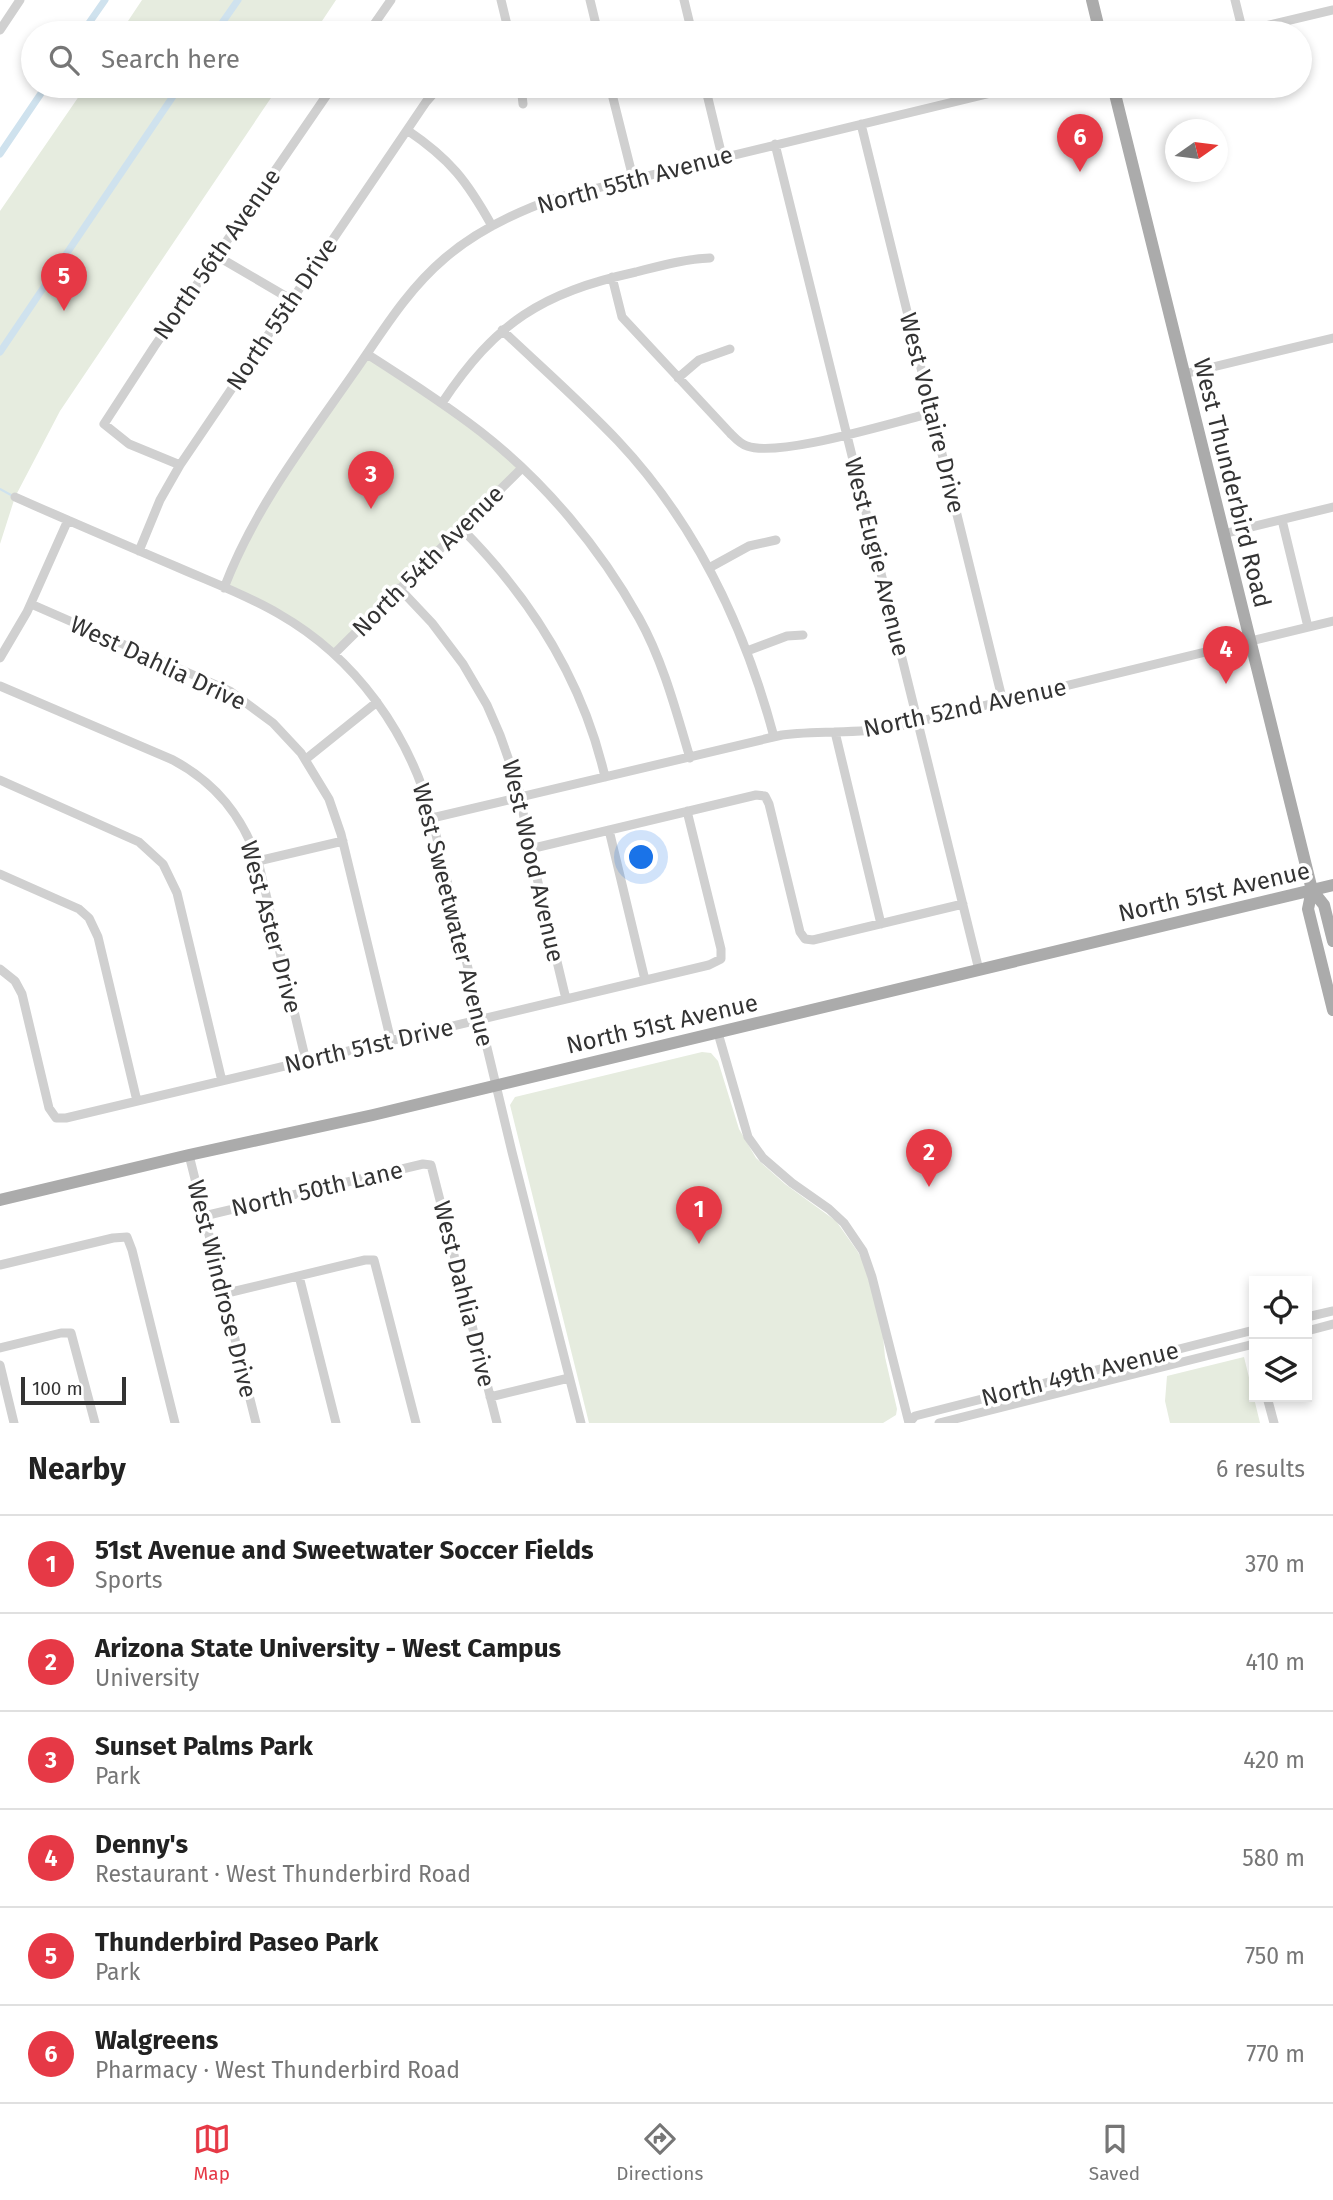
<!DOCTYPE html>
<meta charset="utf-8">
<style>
:root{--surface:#fff;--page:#f6f6f6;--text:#222;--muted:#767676;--line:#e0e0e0;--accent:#e63946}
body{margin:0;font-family:"Fira Sans",sans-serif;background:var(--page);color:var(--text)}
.controls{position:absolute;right:21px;bottom:21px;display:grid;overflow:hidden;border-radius:0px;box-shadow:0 4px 10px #0003}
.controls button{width:63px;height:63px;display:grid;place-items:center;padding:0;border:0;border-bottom:2px solid var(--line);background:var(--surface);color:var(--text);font:35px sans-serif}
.compass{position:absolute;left:1165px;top:119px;width:63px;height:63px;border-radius:50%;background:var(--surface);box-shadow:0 4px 10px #0003;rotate:76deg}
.scale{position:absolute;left:21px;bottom:18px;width:105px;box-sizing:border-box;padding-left:7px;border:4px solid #333;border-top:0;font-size:19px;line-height:24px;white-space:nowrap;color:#333;-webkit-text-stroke:5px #fff;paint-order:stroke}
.you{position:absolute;left:642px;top:858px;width:24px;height:24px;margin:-18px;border:5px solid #fff;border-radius:50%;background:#1a73e8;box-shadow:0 0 0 10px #1a73e833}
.badge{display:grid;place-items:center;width:46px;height:46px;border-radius:50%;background:var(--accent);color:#fff;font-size:23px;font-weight:700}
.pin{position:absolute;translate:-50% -58px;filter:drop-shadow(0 2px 4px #0008)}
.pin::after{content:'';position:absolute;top:37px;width:24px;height:21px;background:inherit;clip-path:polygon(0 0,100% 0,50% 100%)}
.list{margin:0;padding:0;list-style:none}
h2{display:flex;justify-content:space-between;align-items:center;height:91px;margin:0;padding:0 28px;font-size:30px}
h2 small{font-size:23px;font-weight:400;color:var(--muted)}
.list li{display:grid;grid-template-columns:46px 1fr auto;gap:21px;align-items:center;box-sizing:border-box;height:98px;padding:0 28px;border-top:2px solid var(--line)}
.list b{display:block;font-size:26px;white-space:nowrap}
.list p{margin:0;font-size:23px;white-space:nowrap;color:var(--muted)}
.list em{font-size:23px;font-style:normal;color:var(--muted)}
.icon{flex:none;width:38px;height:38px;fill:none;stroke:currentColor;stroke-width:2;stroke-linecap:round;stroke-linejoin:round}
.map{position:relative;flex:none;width:1333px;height:1423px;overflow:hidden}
.search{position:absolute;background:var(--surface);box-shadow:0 4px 10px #0003;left:21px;right:21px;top:21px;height:77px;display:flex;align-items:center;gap:18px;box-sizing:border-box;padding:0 24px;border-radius:38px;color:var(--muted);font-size:26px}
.sheet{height:679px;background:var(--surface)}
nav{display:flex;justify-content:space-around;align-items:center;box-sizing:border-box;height:98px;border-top:2px solid var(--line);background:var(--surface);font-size:19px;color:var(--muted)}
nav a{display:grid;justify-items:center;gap:4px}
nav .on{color:var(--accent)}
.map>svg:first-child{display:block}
</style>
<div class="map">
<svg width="1333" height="1423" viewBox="0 0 1333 1423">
<rect width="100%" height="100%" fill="#fff"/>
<path fill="#e6ecdf" d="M142,0H336L314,33H120Z
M86,86H279L60,411L15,497L0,544V211Z
M367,354L442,403L522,468L334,654L309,634L224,588L255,521Z
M702,1052L711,1053L718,1061L739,1129L756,1158L785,1184L836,1221L858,1252L864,1264L882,1326L885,1357L897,1409L896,1415L883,1423H589L510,1105L515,1097Z
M1244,1357L1260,1423H1170L1165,1401L1167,1376Z"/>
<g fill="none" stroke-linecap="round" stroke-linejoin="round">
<path stroke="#cfe2ee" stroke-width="2" d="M0,489L11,495"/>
<path stroke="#cfe2ee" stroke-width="7" d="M82,33L105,0
M215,33L238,0
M0,154L46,86
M0,352L180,86"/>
<path stroke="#d0d0d0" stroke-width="9" d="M501,0L509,33
M590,0L598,33
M684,0L692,33
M1235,0L1243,32
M0,30L20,0
M368,33L391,0
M1236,33L1333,10
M521,86L523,104
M610,86L633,178
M705,86L722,156
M861,124L1003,702
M407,130C450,159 467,181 492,226
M775,144L979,970
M217,256L292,300
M612,277L622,317L730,433C735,438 740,444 747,446C780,458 893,422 932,413
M502,330C541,367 581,402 618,441C696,524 745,628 774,737
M367,354C406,379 445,404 481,432C545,482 600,548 639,618C663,661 676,711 690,758
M1184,374L1333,338
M678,378L699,360L730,349
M442,403C496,322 541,293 636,272C660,266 685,259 710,258
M180,465L129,444L104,424L154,347L333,86
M15,497C69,521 123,544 177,567C211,582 247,595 279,614C356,658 409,733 432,818L512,1152L581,1423
M1282,520L1308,627
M461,528C530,597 583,681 605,777
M1223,534L1333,507
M139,551L160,500L180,465L426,102L440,86
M709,568L749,546L776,540
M224,588C254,509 305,443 353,374C381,334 406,291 445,258C478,230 516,212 556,198L1020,86
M399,588L432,623L463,664L487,705L500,735L518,786L530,849L566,999
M31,604L230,691L273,723L301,753L329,799L341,834L391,1041
M747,651L787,636L803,635
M334,654L522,468
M0,658L27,612L68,520
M0,686L173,760C216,783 242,816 258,861L306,1061
M835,732L881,924
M306,759L377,702
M0,780L139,842L163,864L177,893L222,1081
M432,818L782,735C818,730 856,734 892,728L1333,621
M609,830L645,980
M530,849L756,795L765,796L769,804L800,932L805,939L813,940L963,904
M258,861L343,841
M0,874L79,909L89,918L98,937L137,1101
M0,969L15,981L22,994L49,1108L56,1118H66L709,965L721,959V949L687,811
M718,1033L748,1137L763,1158L792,1183L829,1209L844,1223L863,1251L872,1277L909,1423
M189,1155L256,1423
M204,1216L423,1164L431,1165L497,1423
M0,1265L113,1238L127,1237L132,1250L175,1423
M299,1276L336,1423
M223,1294L365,1260H374L416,1423
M1307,1317L1333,1311
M1307,1331L1333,1324
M0,1348L61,1333H71L95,1423
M0,1365L14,1423
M490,1397L569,1378
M1267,1397L1274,1423
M909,1423L915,1416L1254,1330
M939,1423L1254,1344"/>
<path stroke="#ababab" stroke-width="12" d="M1092,0L1100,33
M1113,86L1312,890L1324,905L1333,941
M1312,890L1308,909L1333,1010
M0,1200L189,1155L373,1115L1333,885"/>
</g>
<g text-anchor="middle" stroke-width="7" stroke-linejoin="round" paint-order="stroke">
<g font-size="24" fill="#333" stroke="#fff">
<text transform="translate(635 180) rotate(-15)" y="8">North 55th Avenue</text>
<text transform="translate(217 254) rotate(-55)" y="8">North 56th Avenue</text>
<text transform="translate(282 314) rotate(-56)" y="8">North 55th Drive</text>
<text transform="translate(932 413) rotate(76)" y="8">West Voltaire Drive</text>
<text transform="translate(1232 483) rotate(76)" y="8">West Thunderbird Road</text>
<text transform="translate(877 557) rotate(76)" y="8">West Eugie Avenue</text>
<text transform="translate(428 561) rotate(-45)" y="8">North 54th Avenue</text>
<text transform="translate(158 663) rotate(25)" y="8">West Dahlia Drive</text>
<text transform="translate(965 708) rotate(-12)" y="8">North 52nd Avenue</text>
<text transform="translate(533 861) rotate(77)" y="8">West Wood Avenue</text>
<text transform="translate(1214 892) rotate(-13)" y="8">North 51st Avenue</text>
<text transform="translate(453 915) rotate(76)" y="8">West Sweetwater Avenue</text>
<text transform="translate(271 927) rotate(75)" y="8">West Aster Drive</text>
<text transform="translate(662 1024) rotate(-13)" y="8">North 51st Avenue</text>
<text transform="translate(369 1046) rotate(-13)" y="8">North 51st Drive</text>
<text transform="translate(317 1189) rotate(-13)" y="8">North 50th Lane</text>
<text transform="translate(222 1289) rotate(76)" y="8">West Windrose Drive</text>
<text transform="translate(464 1294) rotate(76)" y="8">West Dahlia Drive</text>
<text transform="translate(1080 1374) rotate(-14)" y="8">North 49th Avenue</text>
</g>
</g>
</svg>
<div class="controls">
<button><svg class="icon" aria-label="locate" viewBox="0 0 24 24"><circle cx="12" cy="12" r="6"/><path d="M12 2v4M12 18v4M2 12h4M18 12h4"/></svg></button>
<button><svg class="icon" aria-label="layers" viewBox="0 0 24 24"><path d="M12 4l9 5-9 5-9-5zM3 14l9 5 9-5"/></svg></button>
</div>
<svg class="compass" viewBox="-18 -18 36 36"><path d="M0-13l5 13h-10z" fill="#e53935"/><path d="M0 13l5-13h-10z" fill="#767676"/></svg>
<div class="scale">100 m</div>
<div class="you"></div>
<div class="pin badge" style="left:699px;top:1244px">1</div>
<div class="pin badge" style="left:929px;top:1187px">2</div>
<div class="pin badge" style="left:371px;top:509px">3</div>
<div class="pin badge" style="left:1226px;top:684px">4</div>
<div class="pin badge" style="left:64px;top:311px">5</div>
<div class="pin badge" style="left:1080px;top:172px">6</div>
<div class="search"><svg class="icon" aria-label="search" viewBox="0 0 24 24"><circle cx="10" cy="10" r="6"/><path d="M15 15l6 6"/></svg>Search here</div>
</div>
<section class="sheet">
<h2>Nearby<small>6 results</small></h2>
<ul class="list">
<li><span class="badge">1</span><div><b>51st Avenue and Sweetwater Soccer Fields</b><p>Sports</p></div><em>370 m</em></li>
<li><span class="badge">2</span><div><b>Arizona State University - West Campus</b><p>University</p></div><em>410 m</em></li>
<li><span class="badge">3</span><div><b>Sunset Palms Park</b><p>Park</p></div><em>420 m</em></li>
<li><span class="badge">4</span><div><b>Denny's</b><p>Restaurant · West Thunderbird Road</p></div><em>580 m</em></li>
<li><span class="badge">5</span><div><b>Thunderbird Paseo Park</b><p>Park</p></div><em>750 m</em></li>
<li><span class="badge">6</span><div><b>Walgreens</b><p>Pharmacy · West Thunderbird Road</p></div><em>770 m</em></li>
</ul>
</section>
<nav>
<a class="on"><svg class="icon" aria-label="map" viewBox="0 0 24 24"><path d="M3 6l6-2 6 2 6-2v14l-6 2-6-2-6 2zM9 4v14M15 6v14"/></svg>Map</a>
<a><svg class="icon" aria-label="directions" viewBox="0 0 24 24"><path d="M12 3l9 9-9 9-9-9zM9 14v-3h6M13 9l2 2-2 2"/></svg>Directions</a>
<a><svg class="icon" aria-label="saved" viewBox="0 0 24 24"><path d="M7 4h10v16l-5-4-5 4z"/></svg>Saved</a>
</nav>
